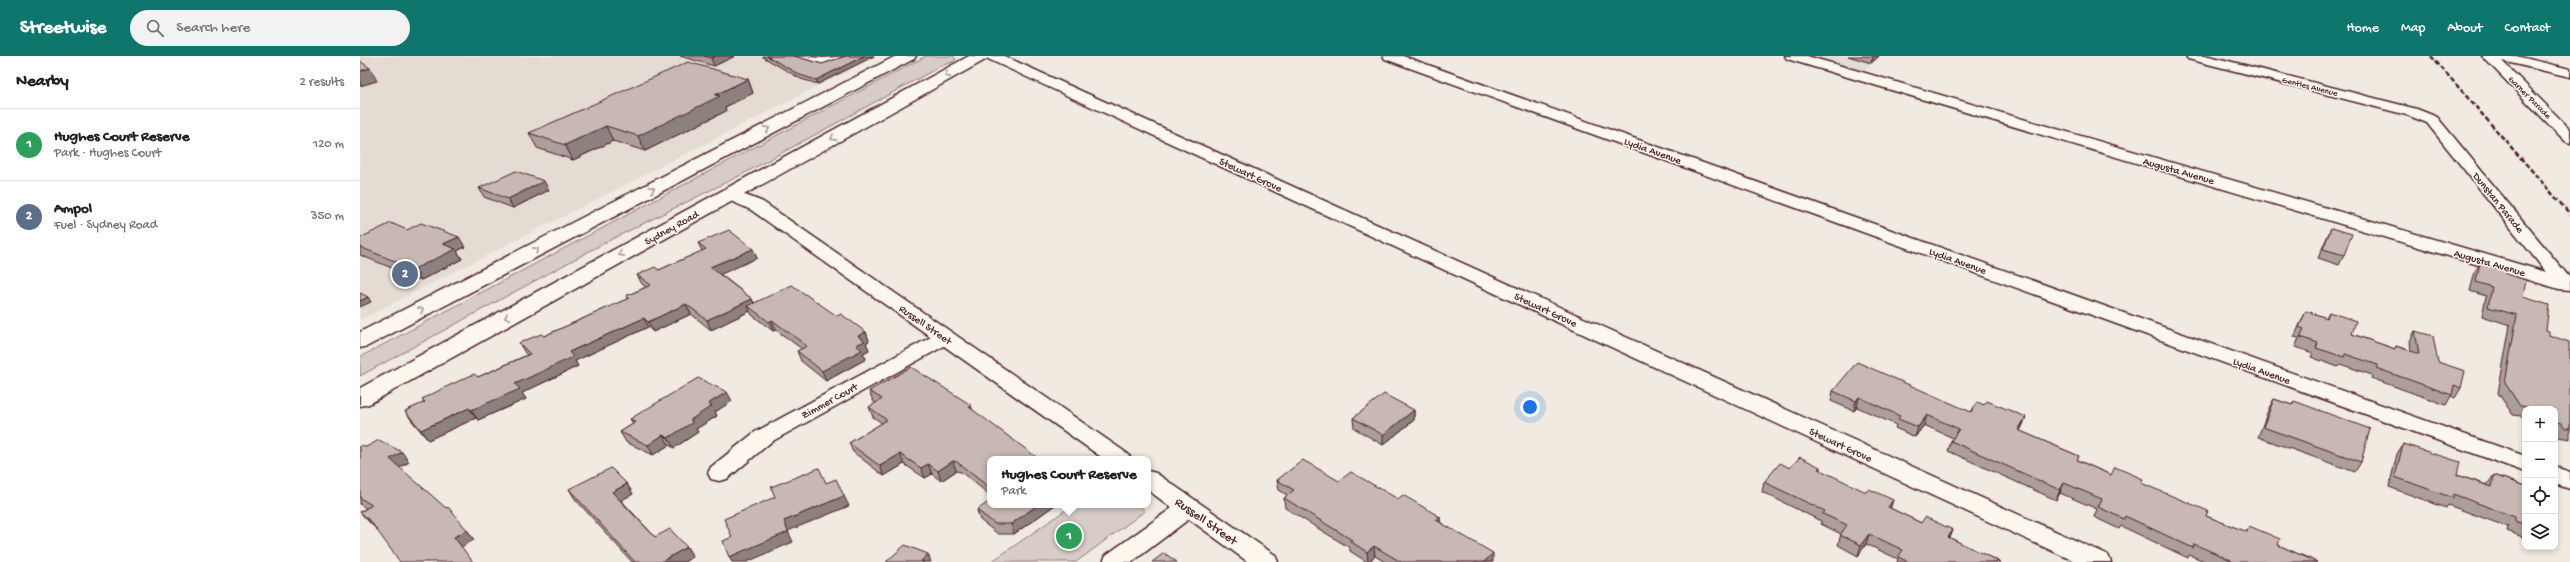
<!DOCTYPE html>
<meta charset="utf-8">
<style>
:root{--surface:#fff;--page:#f2f2f2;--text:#202124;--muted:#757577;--line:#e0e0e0;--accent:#0f766e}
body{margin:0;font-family:"Gochi Hand",sans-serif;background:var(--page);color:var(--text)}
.controls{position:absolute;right:12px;bottom:12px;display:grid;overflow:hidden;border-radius:8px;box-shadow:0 2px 6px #0003}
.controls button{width:36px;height:36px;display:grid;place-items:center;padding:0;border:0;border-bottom:1px solid var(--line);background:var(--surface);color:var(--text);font:20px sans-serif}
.you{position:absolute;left:1170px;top:351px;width:14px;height:14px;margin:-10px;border:3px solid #fff;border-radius:50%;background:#1a73e8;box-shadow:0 0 0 6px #1a73e833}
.badge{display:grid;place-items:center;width:26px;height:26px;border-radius:50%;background:var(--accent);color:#fff;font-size:13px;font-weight:700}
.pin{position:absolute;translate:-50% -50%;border:2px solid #fff;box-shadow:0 1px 4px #0006}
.popup{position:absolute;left:627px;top:400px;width:164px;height:52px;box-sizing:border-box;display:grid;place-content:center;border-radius:8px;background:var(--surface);filter:drop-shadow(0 1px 3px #0005);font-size:13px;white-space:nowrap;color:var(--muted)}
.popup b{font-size:15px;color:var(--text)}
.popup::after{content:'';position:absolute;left:50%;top:100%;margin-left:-8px;border:8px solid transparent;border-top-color:var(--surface)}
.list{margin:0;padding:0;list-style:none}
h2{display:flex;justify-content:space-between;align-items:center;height:52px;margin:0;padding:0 16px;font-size:17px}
h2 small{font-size:13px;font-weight:400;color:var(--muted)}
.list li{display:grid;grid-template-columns:26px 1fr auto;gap:12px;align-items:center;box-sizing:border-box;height:72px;padding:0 16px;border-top:1px solid var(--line)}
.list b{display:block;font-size:15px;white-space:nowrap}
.list p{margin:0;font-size:13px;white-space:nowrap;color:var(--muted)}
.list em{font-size:13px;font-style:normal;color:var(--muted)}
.icon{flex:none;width:22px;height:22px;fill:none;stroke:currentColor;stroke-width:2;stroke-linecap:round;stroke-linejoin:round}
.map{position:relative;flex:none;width:2210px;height:506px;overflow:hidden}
header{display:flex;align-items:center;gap:24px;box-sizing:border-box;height:56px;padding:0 20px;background:var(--accent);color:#fff}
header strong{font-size:19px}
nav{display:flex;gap:22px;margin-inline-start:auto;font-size:14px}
.search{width:280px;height:36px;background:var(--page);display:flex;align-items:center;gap:10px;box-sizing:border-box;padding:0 14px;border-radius:22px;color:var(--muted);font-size:15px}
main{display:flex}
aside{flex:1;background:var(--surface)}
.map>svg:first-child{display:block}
</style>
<header>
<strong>Streetwise</strong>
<div class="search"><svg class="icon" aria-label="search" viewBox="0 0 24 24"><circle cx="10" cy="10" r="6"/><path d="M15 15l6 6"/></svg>Search here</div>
<nav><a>Home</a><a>Map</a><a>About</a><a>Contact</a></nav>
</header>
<main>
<aside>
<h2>Nearby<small>2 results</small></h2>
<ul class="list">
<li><span class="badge" style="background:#2e9e5b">1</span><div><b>Hughes Court Reserve</b><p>Park · Hughes Court</p></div><em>120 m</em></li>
<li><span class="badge" style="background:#5c6f8a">2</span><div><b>Ampol</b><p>Fuel · Sydney Road</p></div><em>350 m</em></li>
</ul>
</aside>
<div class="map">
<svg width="2210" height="506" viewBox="0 0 2210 506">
<rect width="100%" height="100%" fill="#f0eae0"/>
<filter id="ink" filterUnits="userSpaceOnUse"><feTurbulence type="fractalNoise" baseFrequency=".025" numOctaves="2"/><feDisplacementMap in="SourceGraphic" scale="8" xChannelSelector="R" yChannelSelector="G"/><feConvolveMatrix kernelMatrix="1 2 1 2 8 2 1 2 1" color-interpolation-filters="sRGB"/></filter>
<g filter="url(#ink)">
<path fill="#e4dbd2" d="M0,0H517L0,264Z
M1447,0H1522L1503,16Z"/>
<path fill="#d8ccc6" stroke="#917678" d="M566,0H593L596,3L593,6L583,9L381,119L248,185L0,320V301Z
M713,449H778L785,455L716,506H631Z"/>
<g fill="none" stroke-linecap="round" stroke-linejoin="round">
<defs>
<path id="minor" d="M434,0L463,2L489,0L487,3L463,11L436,3Z
M626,0H644L1748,499L1751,506H1716L628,3Z
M1023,0H1043L2165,400V416L1025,3Z
M1425,0H1447L2186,216L2067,67L2047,59L1828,3L1826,0H1849L2057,53L2077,61L2210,222V234L2199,233L1427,3Z
M2122,0H2156L2210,13V21L2142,5L2210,73V87L2205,85Z
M370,133L403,146L768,398L771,403H744L584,290L411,386L367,423L359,425L351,423L348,417L351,411L395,376L571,281L391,154L364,142L362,138Z
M2195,411L2210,416V433L2195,428Z
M788,415L796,417L915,499L918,506H888L829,463L772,506H743L746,499L812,452L788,434Z"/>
<path id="trunk" d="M536,0H556L554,3L8,290L0,292V276Z
M609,0H629L627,3L9,348L0,350V332Z"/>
</defs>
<use href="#minor" stroke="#4a1f2b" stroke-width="3"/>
<use href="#trunk" stroke="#4a1f2b" stroke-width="3"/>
<use href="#minor" fill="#fbf7ec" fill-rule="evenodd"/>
<use href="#trunk" fill="#fbf7ec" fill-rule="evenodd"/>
<path stroke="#4a1f2b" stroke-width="2.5" stroke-dasharray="5 2.5" stroke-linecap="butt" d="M2071,0L2210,158"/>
</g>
<path fill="#ac9e9a" stroke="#4a1f2b" d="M320,0H375L354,10Z
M403,0H434L462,8L486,0H514L458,28L441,23L403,1Z
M1488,0H1519L1511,7Z
M388,23L393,37L365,51L366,55L285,95L253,85L213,104L177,92L169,77Z
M119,132L189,134L153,152L124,141Z
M1971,172L1984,199L1979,209L1958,202Z
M47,174L105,191L97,195L102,203L61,224L0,199V182Z
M338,187L397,202L360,218L392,243L394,247L477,260L506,276L509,285L506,287L509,294L503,297L506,303L466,325L441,305L437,295L442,293L416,274L413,275L392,259L390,255L351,274L331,258L293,276L288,271L215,305L218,310L162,337L166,343L118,364L116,362L68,384L52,365L45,355L64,347L62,343L118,321L167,299L165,297L159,287L184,280L267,243L266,240L286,231L282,228L277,219L299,214L342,195Z
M2120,207L2146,218L2189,279L2210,295V383L2198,381L2195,378V353H2165V366L2161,360L2153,359L2138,337L2150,269L2122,260L2126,240L2110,235L2115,216Z
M1946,255L1966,262L1969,256L1992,278L2035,293L2036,290L2051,295L2050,285L2055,275L2078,306L2101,332L2095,342L2091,340L2086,349L2011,322L2012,319L1980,308L1978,311L1951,301L1953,297L1935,291L1939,282L1934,281Z
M509,335L613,354L630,403V439L601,416L596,415L581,425L572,418L565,422L544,408L524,420L493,396L489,387L522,367L513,361L509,351L516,347L513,345Z
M1473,335L1611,356L1624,349L1666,361L1662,371L1660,375L1719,400L1717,404L1751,419L1781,427L1846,460L1886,476L1889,470L1918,489L1957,506H1847L1829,499L1828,502L1761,470L1759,473L1734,461L1737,453L1700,437L1696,444L1588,395L1591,385L1593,382L1564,369L1555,381L1535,372L1536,369L1497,351L1494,355L1471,345Z
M1914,343L1932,349L1934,345L2001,406L1995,416L1898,381L1909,352Z
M372,345L355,356L357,360L336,373L338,376L314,392L309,389L293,399L266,386L260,376L273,368L270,363Z
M1054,354V364L1023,389L994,372L993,362Z
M2043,388L2097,419L2127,429L2134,419L2165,430V482L2147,475L2148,471L2088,449L2086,452L2029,431L2037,398Z
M0,390L6,391L49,406L39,412L107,474L114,484L17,474L8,465L0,456L6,452L0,448Z
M1460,411V414L1530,452L1561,467L1593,474L1590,482L1640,506H1537L1538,503L1506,488L1498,500L1478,489L1481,478L1461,468V465L1402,436L1404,426L1430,412Z
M917,424L979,425L1038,443L1080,461V466L1133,506H1025L1015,500L1008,506H1007L990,495V492L925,452L924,442L927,439L919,434Z
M267,428L273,438L261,444L295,481L327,491L333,501L324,506H272L215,443L209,433Z
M630,449H695L654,478H638L620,464L617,454Z"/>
<path fill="#8c817d" stroke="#4a1f2b" d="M355,0H375L354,10L351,2Z
M504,0H514L458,28L456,24Z
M1514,0H1519L1511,7L1513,1Z
M10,12L17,25L0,30V15Z
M388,23L393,37L365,51L366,55L285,95L278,80L355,39Z
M246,70L253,85L213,104L205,89Z
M184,125L189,134L153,152L148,143Z
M99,181L105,191L97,195L102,203L61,224L54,213L83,188Z
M393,193L397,202L355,221L350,211Z
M8,241L11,246L0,251V245Z
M392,243L396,252L388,250L390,255L351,274L347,264Z
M326,248L331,258L293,276L288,266Z
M284,262L288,271L215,305L218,310L162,337L166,343L118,364L111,354L209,296Z
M412,264L416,274L413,275L409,266Z
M506,276L509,285L506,287L509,294L503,297L506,303L466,325L462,315L496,289L498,280Z
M367,336L372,345L355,356L357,360L336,373L338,376L314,392L308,382L330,364L348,348Z
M1499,341L1497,351L1494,355L1496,345Z
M611,349L614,359L609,351Z
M109,352L116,362L68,384L61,374Z
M1054,354V364L1023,389V379Z
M1567,359L1564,369L1555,381L1558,371Z
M1666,361L1662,371L1654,384L1658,374Z
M303,379L309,389L293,399L288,389Z
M42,396L49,406L37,413L30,403Z
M540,398L544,408L524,420L520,410Z
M593,405L596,415L581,425L578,415Z
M568,408L572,418L565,422L561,412Z
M1704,427L1700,437L1696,444L1700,434Z
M267,428L273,438L258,446L252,436Z
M484,440L489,450L428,475L433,486L387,506H372L369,501L424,465Z
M1533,444L1530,454L1528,451Z
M678,449H695L654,478L651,468Z
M1080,461V471L1076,464Z
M107,474L114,484L101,491L94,481Z
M1593,474L1589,484L1588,481Z
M1509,478L1506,488L1498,500L1501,489Z
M1014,490L1015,500L1008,506L1007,496Z
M327,491L333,501L324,506H301Z
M1133,497V506H1124Z
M568,498L571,506H562L561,505Z"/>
<path fill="#c8b8b3" stroke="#4a1f2b" d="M344,0H355L351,2Z
M407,0H434L462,8L486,0H504L456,24L440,19Z
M0,5L10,12L0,15Z
M328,6L388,23L355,39L360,40L278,80L246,70L205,89L169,77Z
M156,115L184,125L148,143L119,132Z
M31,167L47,174L61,167L99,181L83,188L96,193L54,213L0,191V182Z
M1971,172L1992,178L1984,199L1963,193Z
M369,174L393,193L350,211L392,243L347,264L326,248L288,266L284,262L209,296L213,301L155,328L160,333L111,354L109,352L61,374L45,355L65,346L62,343L88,330L114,318L118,321L170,298L159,287L181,278L184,280L269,242L266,240L291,229L277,219L295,211L299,214L346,193L338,187Z
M2120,207L2147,215L2146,218L2166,224L2163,241L2189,249L2186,274L2189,275V279L2209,286V295H2210V372H2205L2201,367L2195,366V353H2169L2168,351L2160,350L2145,327L2157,259L2128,251L2132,231L2116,226Z
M432,229L477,260L481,258L506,276L498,280L505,285L496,289L502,294L462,315L437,295L447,290L412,264L409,266L388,250Z
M0,237L8,241L0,245Z
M1946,255L1967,262L1969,256L1996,265L1992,278L2035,293L2036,290L2059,298L2055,275L2073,280L2078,306L2105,315L2101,332L2094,329L2092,339L2016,312L2018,309L1985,298L1984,301L1956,292L1958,287L1940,281L1944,273L1939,271Z
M1497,306L1611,356L1617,346L1624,349L1627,345L1666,361L1658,374L1719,400L1717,404L1751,419L1755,411L1783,423L1781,427L1848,455L1846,460L1887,476L1889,470L1920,483L1918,489L1957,506H1871V504L1834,488L1833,492L1765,460L1764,463L1738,451L1742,443L1704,427L1700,434L1591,385L1599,373L1567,359L1558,371L1538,363L1540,360L1499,341L1496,345L1473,335Z
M551,311L611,349L609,351L679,403H630V432L597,406L593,405L578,415L568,408L561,412L540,398L520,410L489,387L527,364L509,351L522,343L509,335Z
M338,322L367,336L348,348L352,350L330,364L333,366L308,382L303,379L288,389L260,376L276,366L270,363Z
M1024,338L1054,354L1023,379L993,362Z
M1914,343L1932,349L1934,345L2010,373L2001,406L1903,371Z
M19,384L42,396L30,403L86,452L88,451L107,474L94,481L113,506H40L11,466L0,456L12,449L0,442V390L2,389L6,391Z
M2043,388L2100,406L2097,419L2132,431L2134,419L2165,430V469L2155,465V461L2093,438V442L2035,421Z
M1440,401L1460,411L1458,413L1506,436L1509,433L1533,444L1528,451L1561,467L1565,461L1593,474L1588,481L1640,506H1549L1538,501L1543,494L1509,478L1501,489L1480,479L1487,469L1463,458L1465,455L1404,426L1420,407L1430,412Z
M943,404L979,425L991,416L1038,443L1043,439L1080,461L1076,464L1133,497L1124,506H1041L1014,490L1007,496L990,485L992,484L924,442L934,434L917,424Z
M251,412L267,428L252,436L295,481L310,473L327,491L301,506H275L209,433Z
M459,412L466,427L476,423L484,440L424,465L428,476L369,501L363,485L372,481L364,463L415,441L411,431Z
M630,445V449H678L651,468H635L617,454Z
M545,489L568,498L561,505L564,506H526Z
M804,497L817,506H792Z"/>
<defs><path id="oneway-chevron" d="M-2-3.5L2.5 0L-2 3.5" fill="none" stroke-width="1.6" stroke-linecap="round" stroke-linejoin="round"/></defs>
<g stroke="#ab9695">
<use href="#oneway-chevron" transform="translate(587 19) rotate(151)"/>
<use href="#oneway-chevron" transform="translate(407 73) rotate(-28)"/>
<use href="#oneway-chevron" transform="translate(473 82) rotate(151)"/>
<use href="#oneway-chevron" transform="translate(292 133) rotate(-27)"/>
<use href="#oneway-chevron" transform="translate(176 194) rotate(-28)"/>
<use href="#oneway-chevron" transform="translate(261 198) rotate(151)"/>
<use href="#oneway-chevron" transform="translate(61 254) rotate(-28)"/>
<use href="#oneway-chevron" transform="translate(147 261) rotate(151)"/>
</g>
</g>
<g text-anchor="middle" stroke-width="3" stroke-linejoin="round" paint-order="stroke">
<g font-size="9" fill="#4a1f2b" stroke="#fbf7ec">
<text transform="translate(1950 30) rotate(14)" y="3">Gentles Avenue</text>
<text transform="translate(2170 41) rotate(45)" y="3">Garner Parade</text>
</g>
<g font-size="11" fill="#4a1f2b" stroke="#fbf7ec">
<text transform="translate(1293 94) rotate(20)" y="4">Lydia Avenue</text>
<text transform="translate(1819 114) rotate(16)" y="4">Augusta Avenue</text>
<text transform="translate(891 118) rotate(25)" y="4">Stewart Grove</text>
<text transform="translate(2139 146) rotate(51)" y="4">Dunstan Parade</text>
<text transform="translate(311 171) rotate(-29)" y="4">Sydney Road</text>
<text transform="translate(1598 204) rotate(20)" y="4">Lydia Avenue</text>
<text transform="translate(2130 206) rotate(16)" y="4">Augusta Avenue</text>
<text transform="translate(1186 253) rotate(25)" y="4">Stewart Grove</text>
<text transform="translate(566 268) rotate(35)" y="4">Russell Street</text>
<text transform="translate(1902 314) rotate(20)" y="4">Lydia Avenue</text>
<text transform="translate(469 344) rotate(-29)" y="4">Zimmer Court</text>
<text transform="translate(1481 388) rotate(25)" y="4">Stewart Grove</text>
</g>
<g font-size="13" fill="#4a1f2b" stroke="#fbf7ec">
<text transform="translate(847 464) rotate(35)" y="5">Russell Street</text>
</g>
</g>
</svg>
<div class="controls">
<button>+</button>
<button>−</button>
<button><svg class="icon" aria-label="locate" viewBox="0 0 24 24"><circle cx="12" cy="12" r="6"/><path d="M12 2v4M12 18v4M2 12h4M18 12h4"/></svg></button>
<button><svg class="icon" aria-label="layers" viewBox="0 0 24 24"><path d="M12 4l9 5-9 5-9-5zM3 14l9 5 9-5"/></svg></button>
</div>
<div class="you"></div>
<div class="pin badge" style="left:709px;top:480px;background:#2e9e5b">1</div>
<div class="popup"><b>Hughes Court Reserve</b>Park</div>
<div class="pin badge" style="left:45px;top:218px;background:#5c6f8a">2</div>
</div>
</main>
